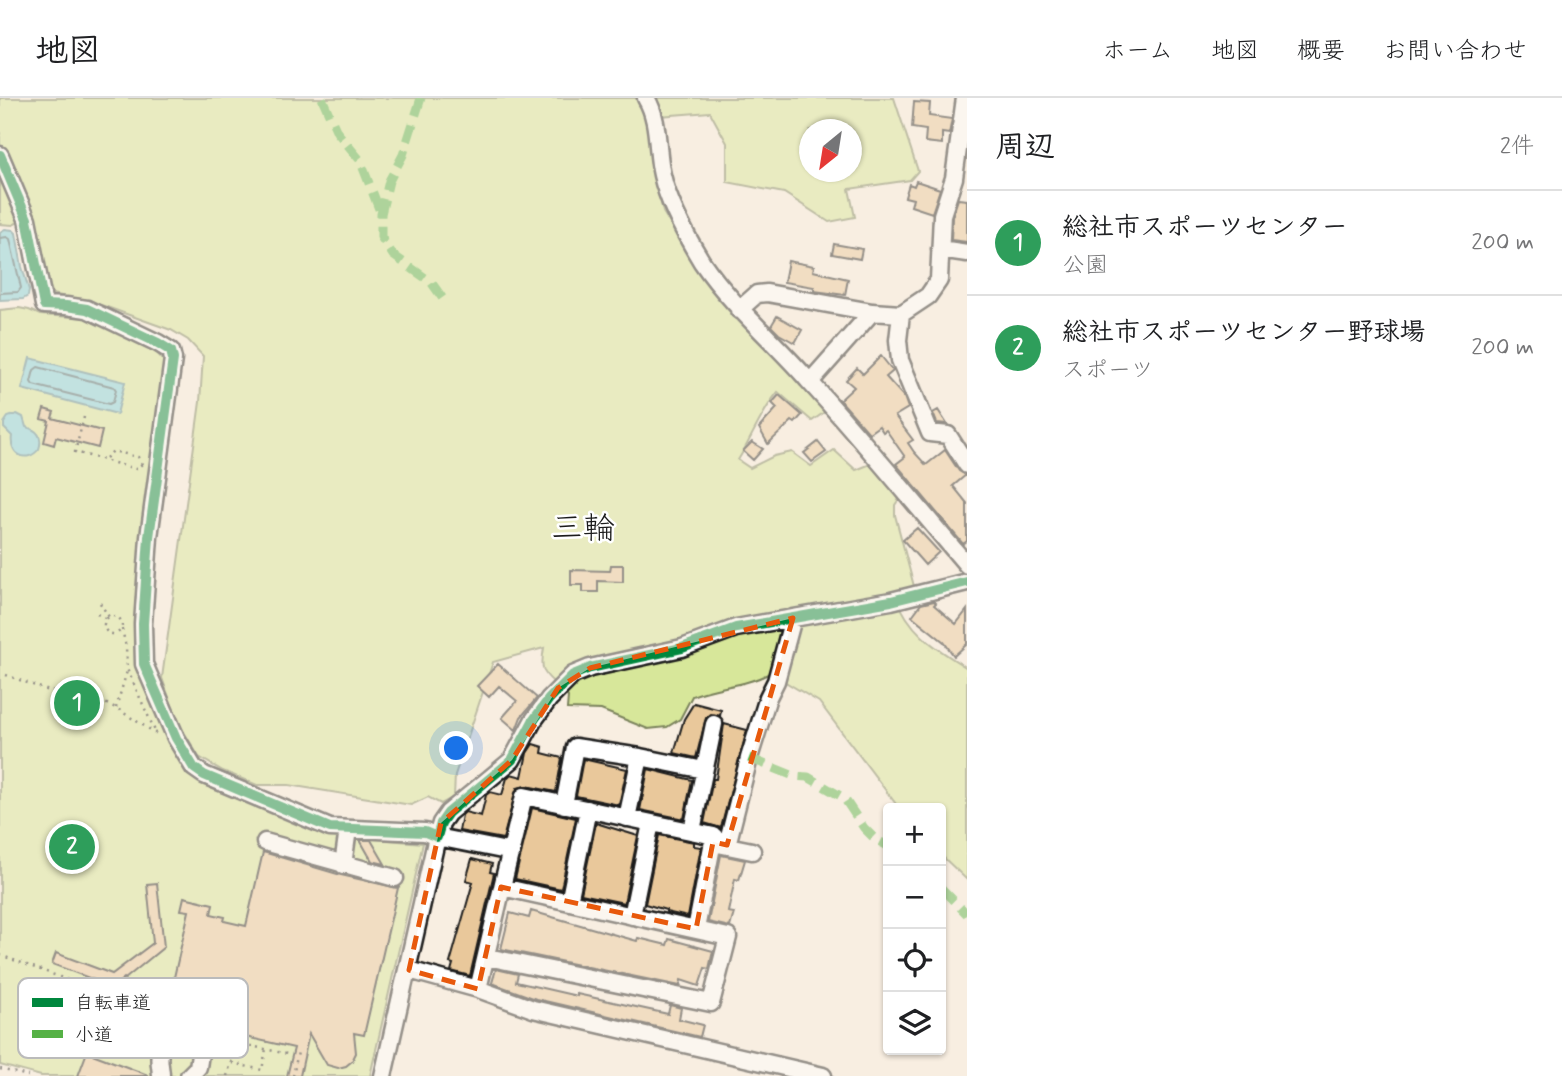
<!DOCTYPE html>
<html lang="ja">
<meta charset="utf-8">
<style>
:root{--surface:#fff;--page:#f2f2f2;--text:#202124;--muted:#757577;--line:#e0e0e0;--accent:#ea580c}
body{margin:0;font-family:Mynerve,"Klee One",sans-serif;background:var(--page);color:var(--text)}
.controls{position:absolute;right:21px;bottom:21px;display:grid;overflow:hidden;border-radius:7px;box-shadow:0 2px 5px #0004}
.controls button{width:63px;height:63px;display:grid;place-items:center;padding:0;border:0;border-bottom:2px solid var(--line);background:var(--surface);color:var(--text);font:35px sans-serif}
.compass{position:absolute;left:799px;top:21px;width:63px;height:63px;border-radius:50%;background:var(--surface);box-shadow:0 2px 5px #0004;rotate:210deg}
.you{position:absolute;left:457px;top:651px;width:24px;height:24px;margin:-18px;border:5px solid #fff;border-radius:50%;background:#1a73e8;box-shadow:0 0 0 10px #1a73e833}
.badge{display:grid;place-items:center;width:46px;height:46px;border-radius:50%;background:var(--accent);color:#fff;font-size:23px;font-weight:700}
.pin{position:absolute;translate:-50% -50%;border:4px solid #fff;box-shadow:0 2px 7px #0006}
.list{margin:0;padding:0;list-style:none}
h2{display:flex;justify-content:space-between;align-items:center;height:91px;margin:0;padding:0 28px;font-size:30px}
h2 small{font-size:23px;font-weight:400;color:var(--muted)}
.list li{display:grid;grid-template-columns:46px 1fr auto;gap:21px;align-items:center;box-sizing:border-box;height:105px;padding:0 28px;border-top:2px solid var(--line)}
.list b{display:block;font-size:26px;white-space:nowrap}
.list p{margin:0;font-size:23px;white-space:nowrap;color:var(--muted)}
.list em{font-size:23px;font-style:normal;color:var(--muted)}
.icon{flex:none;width:38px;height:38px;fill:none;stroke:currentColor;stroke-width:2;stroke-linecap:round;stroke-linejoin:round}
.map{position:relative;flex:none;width:967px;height:978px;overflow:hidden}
header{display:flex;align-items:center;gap:42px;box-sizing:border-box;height:98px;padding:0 35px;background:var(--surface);border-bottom:2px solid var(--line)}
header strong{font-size:33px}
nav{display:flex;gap:38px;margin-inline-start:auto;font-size:24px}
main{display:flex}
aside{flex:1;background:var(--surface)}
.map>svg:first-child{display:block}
</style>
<header>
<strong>地図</strong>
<nav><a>ホーム</a><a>地図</a><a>概要</a><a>お問い合わせ</a></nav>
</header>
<main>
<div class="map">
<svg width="967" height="978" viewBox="0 0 967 978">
<rect width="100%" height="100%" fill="#f8eee1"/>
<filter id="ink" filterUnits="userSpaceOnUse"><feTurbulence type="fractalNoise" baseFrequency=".0143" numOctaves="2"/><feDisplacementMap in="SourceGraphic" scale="14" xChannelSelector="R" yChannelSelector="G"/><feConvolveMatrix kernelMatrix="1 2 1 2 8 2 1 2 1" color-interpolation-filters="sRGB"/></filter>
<g filter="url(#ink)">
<path fill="#d7e79a" stroke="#7a825b" stroke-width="2" fill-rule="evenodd" d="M0,0H894L918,73L910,82L849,91L855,119L829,124L784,95L727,84V45L710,14L659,18L655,77L663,114L711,191L764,244L826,313L812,323L778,294C761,314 752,340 738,362L750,370L774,358L792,354L811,368L834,352L856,372L873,365L901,398L895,407V417L915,492L896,498C909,535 936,550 967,570V782L941,757V710H899L819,604L770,575C746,588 718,588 692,598L680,621L667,629L648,631L601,612L567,611L568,599C549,576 538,581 544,550L493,564L455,677L454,699L441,706L428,699L411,707L289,687H257L223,673L199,659L178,624L162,580L200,304L203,258L188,242L171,232L104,208L53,196C42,171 42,143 33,116L13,127L0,126ZM810,32H852V74H810Z
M19,210L29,212L40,217L90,220L155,253L165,264L141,458L134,542L141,581L165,630L199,681L326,737L423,745L370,978H41L0,967V212Z"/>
<path fill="#82d2de" stroke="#598990" stroke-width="2" d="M5,131L13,132L16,135L22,169L29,192L28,198L23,201L0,202V134Z
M30,260L125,284L117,316L22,291Z
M17,316L23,319L26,329C38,332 43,339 39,351C27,366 9,357 12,338L4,330V325L8,319Z"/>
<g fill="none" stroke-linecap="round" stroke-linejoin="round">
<path stroke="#45656a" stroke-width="2" d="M0,140L7,139L10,141L21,190L18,194L0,195
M38,269L114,289L116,292L113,304L109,306L33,287L31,284L34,272Z"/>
</g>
<path fill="#e9c89b" stroke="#1c1c1c" stroke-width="2" d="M914,4L930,5L929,18L952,21L949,36L942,35V46L925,44L926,32L912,30Z
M916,83L940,91L932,115L911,108L913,101L905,99L909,86L914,88Z
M958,101L967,102V144L951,142L952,119Z
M834,146L862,151L860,161L832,156Z
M788,163L814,168L813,173L848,181L845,197L814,193V189L784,184Z
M777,218L802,232L795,245L779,236L771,228Z
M881,258L893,273L886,279L904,299L908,310L895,318L913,342L908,345L914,354L926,367L945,352L959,373L966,377L953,388L967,405V443L963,446L896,366L905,359L886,332L883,334L879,328L869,335L840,302L854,289L846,282L857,270L863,276Z
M779,297L802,317L795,325L792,323L768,346L759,330L777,310L772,305Z
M44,311L54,314L52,320L102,333L98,350L56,339L54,347L44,344L49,323L41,321Z
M938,312L947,326L937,325L933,315Z
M752,344L763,351L753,362L743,353Z
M818,344L826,354L812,364L804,355Z
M917,430L939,454L925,467L903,442Z
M611,467H623V484L598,483V494H583V487H571V472L610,473Z
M934,503L936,505L934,507L956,526L967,512V546L954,558L944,544L912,518L921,506Z
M498,566L537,600L521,619L516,632L502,620L517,603L499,588L489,599L477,588Z
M694,605L721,612L720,618L711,616L706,620L696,660L674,655L684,621Z
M724,626L747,632L721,730L704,725L713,681H716Z
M533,646L543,649L542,655L562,660L556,694L526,688L517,690L503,741L459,733L462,717L465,714L481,718L486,697L490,694L502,697L507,680L511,676L522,679L527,655Z
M583,661L627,671L619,707L576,698Z
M648,671L692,682L684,721L640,712Z
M532,710L576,720L561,791L515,781Z
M596,725L638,738L624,805L581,796Z
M659,737L694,744V748L701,749L688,819L666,814V812L645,806Z
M360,742H371L385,766L372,763Z
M263,754L341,777L398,790L364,937L354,935L356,955L352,963L346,968L338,970L327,967L309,936L300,978H287L294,950L228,935L231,921L168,906L189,813L181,812L184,799L213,806L211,816L225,819L224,823L246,828Z
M721,757L745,762L739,782L735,781L728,814L734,815L730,829L708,824Z
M472,761L492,766L490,774L494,775L470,878L451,873L453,866L450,865L473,784L466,782Z
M157,785L164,849L125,881L124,880L113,889L52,866L56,855L112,876L153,845L147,786Z
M531,813L637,843L638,840L667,847L669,841L713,853L709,871L705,870L699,888L681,882L680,888L501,851L510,815L529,820Z
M496,871L518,876L516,884L577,898V896L668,916L670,907L681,910L679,921L703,927L700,939L536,901L492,885Z
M87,954L148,977V978H78Z"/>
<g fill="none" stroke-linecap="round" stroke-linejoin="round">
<defs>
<path id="minor" d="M646,0C660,23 656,52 662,77C668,104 688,141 702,164C732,208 773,242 808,282C863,342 914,405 967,467
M965,0L954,80L942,117L939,182L928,198L901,216L898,242L900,262L930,335L948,337L967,367
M0,57L27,121L44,207L66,208L87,211L158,245L171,253L173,261L149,439L143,526L144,566L176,640L194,670L204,677L330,730L425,734L437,739L441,725L448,715L512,662L533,623L549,601L573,577L590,570L682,550L736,530L891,503L967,484
M940,151L967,155
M739,212L757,196L767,195L872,214L901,216
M810,284L872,214
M564,707L575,649L640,659
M627,720L640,659L704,672
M692,733L714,626
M265,744L395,780
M718,746L752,753
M727,747L749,660L768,599L776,583L793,520
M343,767L348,731
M569,804L588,711
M632,818L651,725
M487,859L711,905L728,839L502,789L524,698L714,738L696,831
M409,872L478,891L533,911L823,978
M478,891L502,789
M161,978C161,970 158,962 160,955C163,940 179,936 192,943L200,956L198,969L189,978
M383,978L437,739L512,754"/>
</defs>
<use href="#minor" stroke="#1c1c1c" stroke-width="21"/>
<path stroke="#1c1c1c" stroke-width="2.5" stroke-dasharray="2 5" stroke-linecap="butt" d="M84,319L75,354L136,371L142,366H145
M106,360L113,353L138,359L142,366
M100,505L109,519
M97,516L107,521
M104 527a9 9 0 1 1 18 0a9 9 0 1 1-18 0Z
M122,531L126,549L127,571L155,633
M6,577L49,593L76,595L93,600L116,610L160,638
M116,610L127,573
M0,857L166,918L188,923L206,930L216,940L210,944
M216,940L287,956
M232,965L262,972L266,951
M0,971L28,978
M227,978L237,945
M293,978L298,954"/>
<use href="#minor" stroke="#fff" stroke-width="16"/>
<path stroke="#55b145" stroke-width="9" stroke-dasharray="18 9" stroke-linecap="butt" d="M322,0L337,34L360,62L381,116
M421,0L403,57L389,83L381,116V139L393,157L431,184L446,205
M749,660L794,678L808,679L844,700L864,730L875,741L888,748
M941,790L967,816"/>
<defs>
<path id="cycleway" d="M0,57L27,121L44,207L66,208L87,211L158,245L171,253L173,261L149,439L143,526L144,566L176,640L194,670L204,677L330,730L425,734L437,739L441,725L448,715L512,662L533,623L549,601L573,577L590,570L682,550L736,530L891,503L967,484"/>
</defs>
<use href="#cycleway" stroke="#fff" stroke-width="15"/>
<use href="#cycleway" stroke="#00873e" stroke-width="10"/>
</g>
</g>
<path d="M0 0H967V978H0ZM793,520L727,747L713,744L696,831L501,789L478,891L409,872L441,725L512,662L558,590L590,570Z" fill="#f8eee1" fill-opacity=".55" fill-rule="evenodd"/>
<path fill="none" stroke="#e8590c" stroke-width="5" stroke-dasharray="14 9" stroke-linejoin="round" d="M793,520L727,747L713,744L696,831L501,789L478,891L409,872L441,725L512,662L558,590L590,570Z"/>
<g text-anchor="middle" stroke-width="5" stroke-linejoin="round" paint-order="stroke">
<g font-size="32" fill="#1c1c1c" stroke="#fff">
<text x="583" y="440">三輪</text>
</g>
</g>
<rect x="18" y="880" width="230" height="80" rx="10" fill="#fff" stroke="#bbb" stroke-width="2"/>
<rect x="32" y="900" width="31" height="9" fill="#00873e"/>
<rect x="32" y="932" width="31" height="8" fill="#55b145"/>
<g font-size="19" fill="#1c1c1c">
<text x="75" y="911">自転車道</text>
<text x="75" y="943">小道</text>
</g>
</svg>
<div class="controls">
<button>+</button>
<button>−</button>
<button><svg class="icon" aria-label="locate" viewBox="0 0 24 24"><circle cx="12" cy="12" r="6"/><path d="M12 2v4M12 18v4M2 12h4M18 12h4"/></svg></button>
<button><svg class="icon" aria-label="layers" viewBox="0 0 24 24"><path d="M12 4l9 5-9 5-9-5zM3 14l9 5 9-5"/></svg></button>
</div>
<svg class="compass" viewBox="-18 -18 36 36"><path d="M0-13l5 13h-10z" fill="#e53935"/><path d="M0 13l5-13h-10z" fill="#757577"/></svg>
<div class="you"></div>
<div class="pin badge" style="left:77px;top:605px;background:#2e9e5b">1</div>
<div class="pin badge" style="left:72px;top:749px;background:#2e9e5b">2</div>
</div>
<aside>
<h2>周辺<small>2件</small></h2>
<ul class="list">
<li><span class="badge" style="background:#2e9e5b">1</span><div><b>総社市スポーツセンター</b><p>公園</p></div><em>200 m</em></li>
<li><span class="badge" style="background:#2e9e5b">2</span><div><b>総社市スポーツセンター野球場</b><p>スポーツ</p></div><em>200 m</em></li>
</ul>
</aside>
</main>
